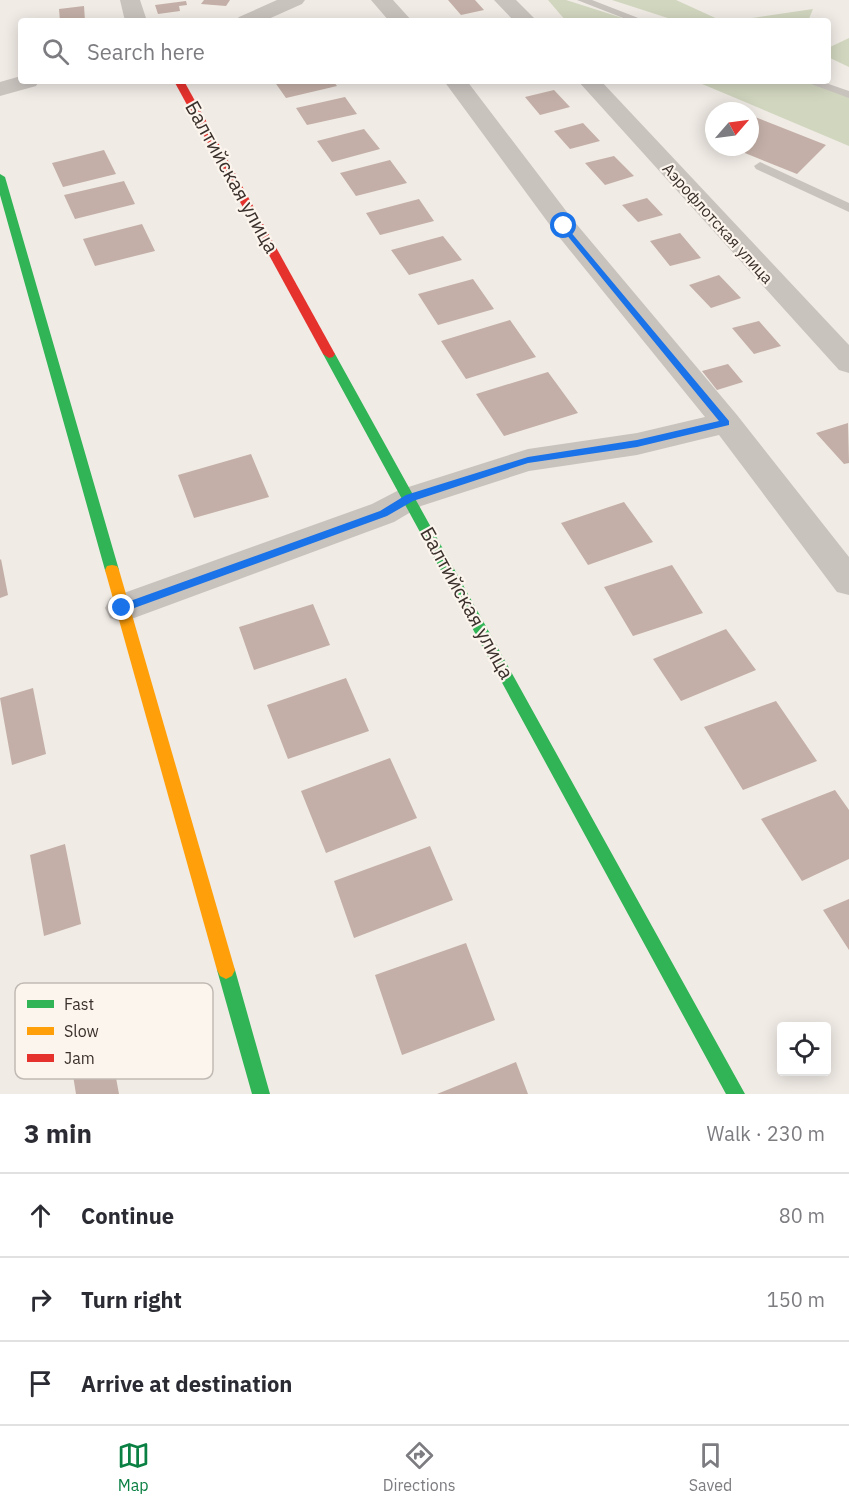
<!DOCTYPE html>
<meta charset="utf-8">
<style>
:root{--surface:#fff;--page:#f7f7f7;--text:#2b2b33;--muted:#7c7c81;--line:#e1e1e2;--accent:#0b8043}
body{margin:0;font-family:"IBM Plex Sans",sans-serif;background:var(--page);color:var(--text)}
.controls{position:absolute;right:18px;bottom:18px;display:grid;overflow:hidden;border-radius:6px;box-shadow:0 3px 15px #0003}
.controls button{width:54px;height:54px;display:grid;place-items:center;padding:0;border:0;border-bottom:2px solid var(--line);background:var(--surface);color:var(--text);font:30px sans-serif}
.compass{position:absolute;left:705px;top:102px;width:54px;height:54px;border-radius:50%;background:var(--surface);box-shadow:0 3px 15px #0003;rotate:62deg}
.stop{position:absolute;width:18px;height:18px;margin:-14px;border:4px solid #1a73e8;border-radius:50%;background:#fff}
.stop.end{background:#1a73e8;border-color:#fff;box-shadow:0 2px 6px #0008}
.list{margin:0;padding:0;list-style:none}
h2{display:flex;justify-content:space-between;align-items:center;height:78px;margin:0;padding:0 24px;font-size:26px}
h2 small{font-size:20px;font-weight:400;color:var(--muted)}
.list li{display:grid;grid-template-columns:39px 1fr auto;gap:18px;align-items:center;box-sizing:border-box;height:84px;padding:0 24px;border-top:2px solid var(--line)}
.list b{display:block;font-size:22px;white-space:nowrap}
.list em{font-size:20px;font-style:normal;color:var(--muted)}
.icon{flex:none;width:33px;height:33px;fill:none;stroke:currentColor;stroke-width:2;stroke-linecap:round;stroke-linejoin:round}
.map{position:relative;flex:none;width:849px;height:1094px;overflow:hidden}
.search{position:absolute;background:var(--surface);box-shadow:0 3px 15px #0003;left:18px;right:18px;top:18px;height:66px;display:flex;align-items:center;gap:15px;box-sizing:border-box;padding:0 21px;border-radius:6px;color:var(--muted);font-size:22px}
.sheet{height:330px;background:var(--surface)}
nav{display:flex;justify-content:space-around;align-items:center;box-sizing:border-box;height:84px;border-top:2px solid var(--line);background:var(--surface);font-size:16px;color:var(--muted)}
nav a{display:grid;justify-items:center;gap:3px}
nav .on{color:var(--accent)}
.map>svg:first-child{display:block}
</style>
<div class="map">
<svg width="849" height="1094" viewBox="0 0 849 1094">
<rect width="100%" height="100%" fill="#f0ebe5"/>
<path fill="#d1d6bf" d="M548,0H566L632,21H566Z
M612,0H676L722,21H677Z
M813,9L808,21H732Z
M849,38V67L828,57V48Z
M695,81H815L849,94V146Z"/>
<path fill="#c3afa7" d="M204,0H230L226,6L201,4Z
M448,0H475L484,10L461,15Z
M186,1L187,5L179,6L180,11L158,14L155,5Z
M84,6L85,21H60L59,9Z
M274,81H333L337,86L286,98Z
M554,90L570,107L540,115L525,97Z
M345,97L357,114L307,125L296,108Z
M750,115L826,145L797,174L730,147H750Z
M583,123L600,141L570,149L554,131Z
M364,129L380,149L332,162L317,141Z
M104,150L116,174L63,187L52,163Z
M614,156L634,176L605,185L585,163Z
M390,160L407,183L356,196L340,173Z
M124,181L135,204L75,219L64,195Z
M647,198L663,215L638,222L622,205Z
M419,199L434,221L380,235L366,213Z
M142,224L155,251L95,266L83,239Z
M680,233L701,258L670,266L650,241Z
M443,236L462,260L409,275L391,250Z
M719,275L741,298L711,308L689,285Z
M473,279L494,309L438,325L418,294Z
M510,320L536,357L466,379L441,341Z
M759,321L781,346L754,354L732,328Z
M728,364L743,382L717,390L702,371Z
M548,372L578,413L504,436L476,394Z
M848,423L849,463L844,464L816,433Z
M251,454L269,497L194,518L178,475Z
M624,502L653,542L588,565L561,523Z
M1,559L8,595L0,598V560Z
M672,565L703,613L633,636L604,587Z
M313,604L330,645L254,670L239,627Z
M726,629L756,670L681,701L653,659Z
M346,678L369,731L288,759L267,705Z
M33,688L46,754L12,765L0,698Z
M776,701L817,761L743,790L704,727Z
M390,758L417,818L326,853L301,791Z
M835,790L849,810V859L802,881L761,819Z
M65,844L81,924L44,936L30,855Z
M430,846L453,900L354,938L334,881Z
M849,899V950L823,910Z
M466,943L495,1020L402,1055L375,975Z
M104,1013L119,1094H76L65,1026Z
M516,1062L528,1094H437Z"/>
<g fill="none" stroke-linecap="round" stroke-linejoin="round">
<path fill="#c9c3be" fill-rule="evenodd" d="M577,0H592L646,21H631Z
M803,81H820L849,91V98Z
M760,162L849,203V212L756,169L754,166Z"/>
<path fill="#c9c3be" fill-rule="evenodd" d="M120,0H140L147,21H125Z
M277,0H305L302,4L264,21H235L239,17Z
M371,0H393L412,21H389Z
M494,0H516L537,21H514Z
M21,76V81H39L36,86L0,96V82Z
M444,81H467L573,220L737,415L849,557V595L837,592L719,435L637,455L529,471L421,506L394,522L134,618L122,622L110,618L105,608L110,598L372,504L399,490L528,449L637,433L705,417L555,232Z
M578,81H601L849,345V373L839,370Z"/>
<path fill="#30b455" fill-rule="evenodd" d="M0,174L5,177L119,570L117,574H107L105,570L0,195Z
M329,350L335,354L745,1094H726L323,354Z
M226,961L232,964L235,970L270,1094H252L217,970L220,964Z"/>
<path fill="#ff9f0a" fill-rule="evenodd" d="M112,565L117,566L119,570L235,970L232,976L226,979L220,976L217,970L105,570L107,566Z"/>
<path fill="#e5322d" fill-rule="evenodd" d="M174,81H184L335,354L333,357L329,358L323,354Z"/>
</g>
<path fill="#1a73e8" d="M564,224L729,421V425L637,447L528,463L413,501L387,516L126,611H119V605L380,511L406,495L528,457L637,440L719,421L561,228V225Z"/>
<g text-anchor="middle" stroke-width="4.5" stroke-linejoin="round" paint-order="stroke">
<g font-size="16" fill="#3b302b" stroke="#fbf5ee">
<text transform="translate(718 223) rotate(48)" y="6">Аэрофлотская улица</text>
</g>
<g font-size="20" fill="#3b302b" stroke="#fbf5ee">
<text transform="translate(232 177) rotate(61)" y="7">Балтийская улица</text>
<text transform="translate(467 603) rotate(61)" y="7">Балтийская улица</text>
</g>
</g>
<rect x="15" y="983" width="198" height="96" rx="9" fill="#fbf5ee" stroke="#c1bab4" stroke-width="1.5"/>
<rect x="27" y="1000" width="27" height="8" fill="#30b455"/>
<rect x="27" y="1027" width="27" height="8" fill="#ff9f0a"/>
<rect x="27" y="1054" width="27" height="8" fill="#e5322d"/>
<g font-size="16" fill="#3b302b">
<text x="64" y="1010">Fast</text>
<text x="64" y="1037">Slow</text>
<text x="64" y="1064">Jam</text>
</g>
</svg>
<div class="controls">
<button><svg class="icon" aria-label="locate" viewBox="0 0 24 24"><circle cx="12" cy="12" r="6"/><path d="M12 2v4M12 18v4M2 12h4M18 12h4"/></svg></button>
</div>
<svg class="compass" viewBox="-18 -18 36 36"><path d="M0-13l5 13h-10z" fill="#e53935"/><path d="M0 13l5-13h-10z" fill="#7c7c81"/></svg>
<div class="stop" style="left:564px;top:226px"></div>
<div class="stop end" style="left:122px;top:608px"></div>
<div class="search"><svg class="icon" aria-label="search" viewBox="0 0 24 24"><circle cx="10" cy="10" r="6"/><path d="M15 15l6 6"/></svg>Search here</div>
</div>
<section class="sheet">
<h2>3 min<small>Walk · 230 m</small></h2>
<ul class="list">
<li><svg class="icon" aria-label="ahead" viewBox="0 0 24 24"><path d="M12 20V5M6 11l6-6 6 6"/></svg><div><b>Continue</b></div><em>80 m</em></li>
<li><svg class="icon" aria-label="right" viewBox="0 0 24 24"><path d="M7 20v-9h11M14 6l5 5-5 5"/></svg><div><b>Turn right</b></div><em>150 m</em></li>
<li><svg class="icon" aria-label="arrive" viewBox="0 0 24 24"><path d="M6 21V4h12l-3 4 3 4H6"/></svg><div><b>Arrive at destination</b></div></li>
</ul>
</section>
<nav>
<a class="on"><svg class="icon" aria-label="map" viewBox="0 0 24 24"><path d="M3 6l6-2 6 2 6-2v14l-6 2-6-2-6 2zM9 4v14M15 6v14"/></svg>Map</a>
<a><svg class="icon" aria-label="directions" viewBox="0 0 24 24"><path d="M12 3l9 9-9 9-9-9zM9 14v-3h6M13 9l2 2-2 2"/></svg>Directions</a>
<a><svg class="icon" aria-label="saved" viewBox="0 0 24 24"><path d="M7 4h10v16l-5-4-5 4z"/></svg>Saved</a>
</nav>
